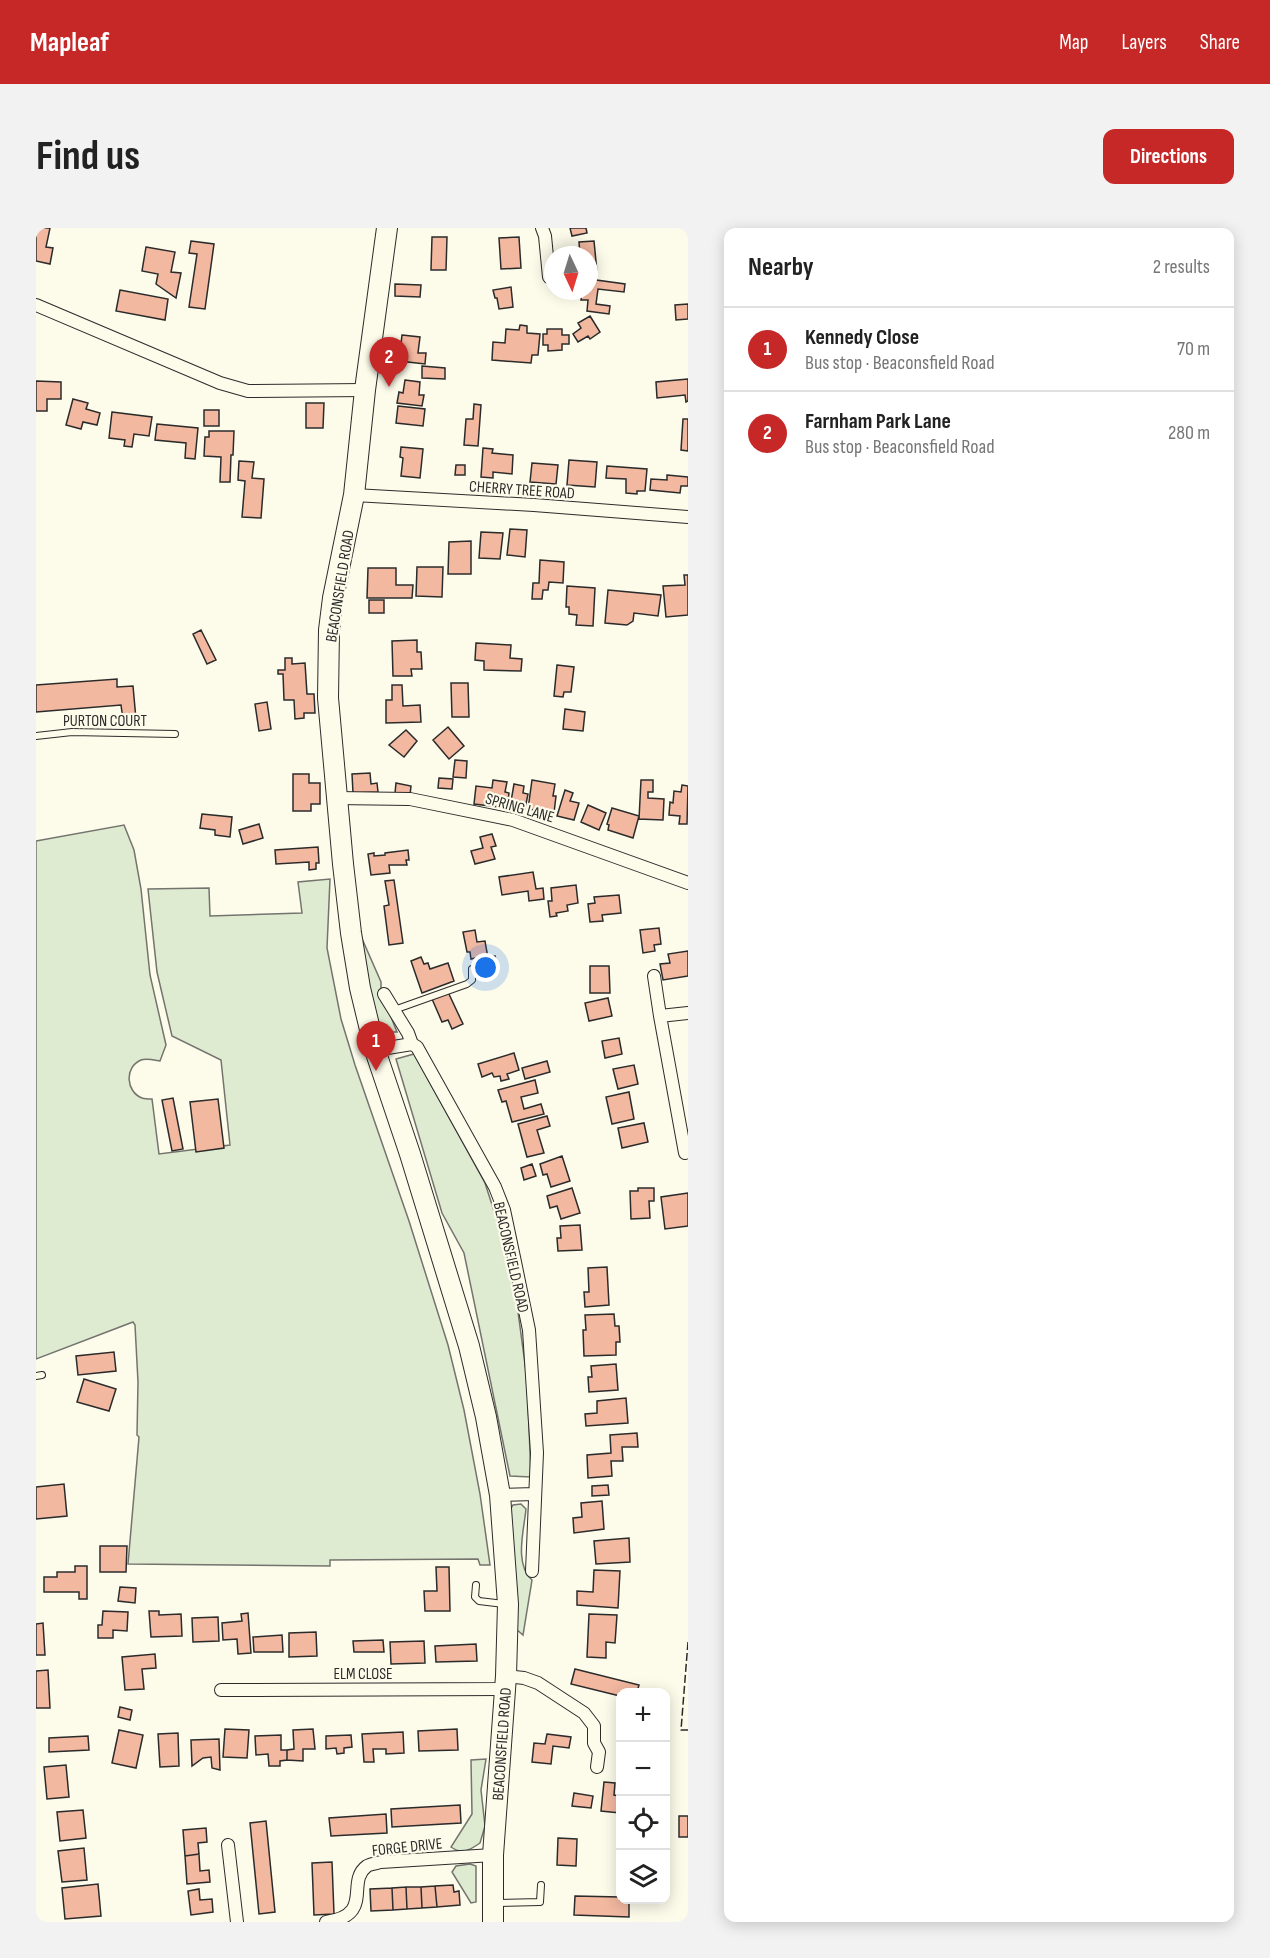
<!DOCTYPE html>
<meta charset="utf-8">
<style>
:root{--surface:#fff;--page:#f2f2f2;--text:#222;--muted:#767676;--line:#e0e0e0;--accent:#c62828}
body{margin:0;font-family:"Sofia Sans Condensed",sans-serif;background:var(--page);color:var(--text)}
.controls{position:absolute;right:18px;bottom:18px;display:grid;overflow:hidden;border-radius:12px;box-shadow:0 3px 15px #0003}
.controls button{width:54px;height:54px;display:grid;place-items:center;padding:0;border:0;border-bottom:2px solid var(--line);background:var(--surface);color:var(--text);font:30px sans-serif}
.compass{position:absolute;left:508px;top:18px;width:54px;height:54px;border-radius:50%;background:var(--surface);box-shadow:0 3px 15px #0003;rotate:176deg}
.you{position:absolute;left:450px;top:740px;width:21px;height:21px;margin:-15px;border:4px solid #fff;border-radius:50%;background:#1a73e8;box-shadow:0 0 0 9px #1a73e833}
.badge{display:grid;place-items:center;width:39px;height:39px;border-radius:50%;background:var(--accent);color:#fff;font-size:20px;font-weight:700}
.pin{position:absolute;translate:-50% -50px;filter:drop-shadow(0 2px 3px #0008)}
.pin::after{content:'';position:absolute;top:32px;width:21px;height:18px;background:inherit;clip-path:polygon(0 0,100% 0,50% 100%)}
.list{margin:0;padding:0;list-style:none}
h2{display:flex;justify-content:space-between;align-items:center;height:78px;margin:0;padding:0 24px;font-size:26px}
h2 small{font-size:20px;font-weight:400;color:var(--muted)}
.list li{display:grid;grid-template-columns:39px 1fr auto;gap:18px;align-items:center;box-sizing:border-box;height:84px;padding:0 24px;border-top:2px solid var(--line)}
.list b{display:block;font-size:22px;white-space:nowrap}
.list p{margin:0;font-size:20px;white-space:nowrap;color:var(--muted)}
.list em{font-size:20px;font-style:normal;color:var(--muted)}
.icon{flex:none;width:33px;height:33px;fill:none;stroke:currentColor;stroke-width:2;stroke-linecap:round;stroke-linejoin:round}
.map{position:relative;flex:none;width:652px;height:1694px;overflow:hidden;border-radius:12px}
header{display:flex;align-items:center;gap:36px;box-sizing:border-box;height:84px;padding:0 30px;background:var(--accent);color:#fff}
header strong{font-size:28px}
nav{display:flex;gap:33px;margin-inline-start:auto;font-size:21px}
.intro{display:flex;align-items:center;justify-content:space-between;box-sizing:border-box;height:144px;padding:0 36px}
h1{margin:0;font-size:42px}
.button{padding:15px 27px;border-radius:12px;background:var(--accent);color:#fff;font-size:21px;font-weight:700}
main{display:flex;gap:36px;padding:0 36px}
aside{flex:1;background:var(--surface);border-radius:12px;box-shadow:0 3px 15px #0003}
.map>svg:first-child{display:block}
</style>
<header>
<strong>Mapleaf</strong>
<nav><a>Map</a><a>Layers</a><a>Share</a></nav>
</header>
<div class="intro"><h1>Find us</h1><a class="button">Directions</a></div>
<main>
<div class="map">
<svg width="652" height="1694" viewBox="0 0 652 1694">
<rect width="100%" height="100%" fill="#fdfbea"/>
<path fill="#deebd1" stroke="#74746e" stroke-width="1.5" d="M88,597L98,622L105,661L114,747L130,817L124,833C118,832 110,830 105,832C88,839 90,864 106,870C109,871 113,871 116,871L123,926L194,917L185,832L136,808L121,744L112,661L173,660L174,688L266,685L262,654L294,651L291,720L305,791L319,837L373,993L412,1117L428,1182L444,1266L454,1337H444L442,1331L294,1332V1338L92,1336L103,1209L101,1207L102,1154L99,1097L97,1094L0,1131V613Z
M324,706L345,754V764L361,804H343L332,765Z
M378,826L449,955L476,1039L491,1151L495,1249L474,1248L428,1025L406,985L360,831Z
M485,1276L490,1281C488,1302 478,1336 496,1352L487,1407L480,1401L473,1284L477,1277Z
M450,1531L445,1562L449,1598L444,1615C434,1622 426,1627 415,1619L436,1586L435,1532Z
M434,1636L440,1638V1674L435,1675L416,1644L420,1638Z"/>
<path fill="#f2b8a0" stroke="#2b2b2b" stroke-width="1.5" d="M0,0H14L10,19L17,20L14,36L0,33Z
M534,0H550L551,5L536,8Z
M396,9H411L410,42H395Z
M483,9L485,40L465,41L463,10Z
M155,13L178,16L169,81L153,79L161,26L153,25Z
M558,13L561,44L553,45V27H544L543,14Z
M110,19L139,24L135,44L145,45L140,70L120,56L122,46L106,43Z
M553,51L589,56L588,64L562,61L560,76L574,78L573,86L551,83L552,72H545L546,63H553Z
M359,56L385,57L384,69L359,68Z
M475,59L477,79L463,81L461,70H459L457,62Z
M84,62L132,71L129,92L80,83Z
M652,76V91L640,92L639,77Z
M554,88L564,104L554,111L552,108L542,114L537,106L545,100L542,95Z
M484,97L491,98V105L504,106L502,127H496L495,135L456,132L457,114L469,115L470,101L483,102Z
M511,101H526V107H533V116H526V122L512,123V117H507V106H511Z
M366,107L384,109L382,125H390L389,136L363,133Z
M386,138L409,140V151L386,150Z
M652,151V173L650,174L649,167L621,170L620,154Z
M369,152L384,154L383,167H388L386,178L361,175L363,164L367,165Z
M0,153L25,154V171H11V183H0Z
M37,171L52,175L50,181L64,185L61,197L47,194L45,201L30,197Z
M270,175H288L287,200H270Z
M438,176L445,177L442,218L428,217L430,191H437Z
M362,178L389,181L387,198L360,195Z
M168,182H183V198H168Z
M76,184L116,189L113,208L98,206L96,219L88,218L89,212L73,210Z
M647,191H652V223L645,222Z
M121,196L162,200L159,231L149,230L150,215L119,212Z
M173,203H198L197,227H195L194,254H184L185,229L168,228L169,209H173Z
M365,219L387,221L384,250L365,248L367,230L364,229Z
M447,220L457,221L456,225L477,227L476,246L457,244V250L445,249Z
M533,232L561,234L559,259L531,257Z
M203,233L218,234L216,250L228,251L225,290L206,289L209,253L202,252Z
M496,235L522,237L520,256L494,254Z
M420,237H429V247H419Z
M571,238L611,241L609,263H601V266L590,265V251L570,250Z
M631,247L652,249V258H645L644,265L614,262L615,251L631,252Z
M474,301L491,302L489,329L471,327Z
M445,304L467,305L464,331L443,330Z
M435,313V346H412L413,314Z
M504,332L528,334L527,355L513,354L512,362H507L506,371H496L497,355H503Z
M381,339H407L406,369L380,368Z
M332,340H360V357H377L376,370H331Z
M648,347H652V387L630,389L627,358L649,357Z
M531,358L559,360L557,398L540,397L541,387L533,386V379H530Z
M572,362L625,367L622,388L598,385L597,393L591,397L569,395Z
M333,372H348V385H333Z
M165,402L180,432L171,436L157,406Z
M381,412V424H385L386,441H375L376,448H357L356,413Z
M440,415L475,417L474,430L486,431L485,443L448,442V433L439,432Z
M249,430H256V436L269,435L271,466H278L279,485H268V490L259,491L258,472H248L247,446H242V442H249Z
M521,437L538,439L535,464H528L527,469L518,468Z
M81,451V459L97,458L100,491L87,492L85,477L0,484V457Z
M415,455H432L433,489H416Z
M356,457H366L367,478L384,477L385,494L350,495V472H356Z
M231,474L235,501L223,503L219,476Z
M529,481L549,484L547,503L527,501Z
M412,499L428,518L413,531L397,512Z
M370,502L381,513L368,529L353,517Z
M419,532L431,533L430,550L417,549Z
M334,545L335,556L341,555L342,564L317,565L316,546Z
M257,546H273V555H284V576H275V583H257Z
M403,550L417,551L416,561L402,560Z
M457,552L471,554L469,564L473,565L471,580L438,576L440,558L456,560Z
M496,552L519,556L517,568H520L518,585L492,581Z
M605,552H617V564H612V570L628,571L627,592L603,591Z
M360,555L375,558L374,567L359,565Z
M478,556L488,558L487,565L492,566L489,581L474,579Z
M646,557L652,558L651,596H643L644,588L633,587L634,574L637,575L638,563L645,564Z
M529,562L537,565L534,573L543,575L538,592L521,588Z
M552,577L570,585L563,602L545,594Z
M576,580L603,588L597,610L572,602L573,597L571,596Z
M166,586L196,589L194,609L179,607V602L164,600Z
M223,596L227,610L207,616L203,602Z
M456,606L460,618L455,619L459,631L439,636L435,623L447,620L444,609Z
M282,619L283,635H280V641L273,642V634L240,636L239,622Z
M372,622L373,632H370L371,637H353L354,645L335,647L332,626L338,625V628L349,627V625Z
M497,644L500,661L507,660L508,671L493,673L492,663L466,667L463,649Z
M358,652L367,715L353,717L348,678L353,677L349,653Z
M540,657L542,675L531,677L532,683L520,685L521,688L514,689L512,673H516L515,660Z
M583,667L585,685L566,687L567,693L554,694L552,676L559,675L558,669Z
M623,700L625,716L618,717L619,723L607,725L604,702Z
M439,702L441,714L449,713L452,730L459,728L462,742L447,745L444,729L435,731L434,724H431L427,704Z
M652,723V748L627,752L624,736L634,735L632,726Z
M385,729L388,736L392,735L394,741L412,735L418,753L386,765L375,733Z
M554,738H573L574,765H554Z
M412,764L427,796L416,801L412,792L406,794L396,771Z
M572,770L576,788L553,793L549,775Z
M583,810L586,826L569,830L566,813Z
M478,825L483,842L471,846L473,851L465,853L464,848L458,849L456,845L446,849L442,836Z
M511,833L514,844L489,851L486,840Z
M598,837L602,856L582,861L577,841Z
M499,852L502,865L485,869L488,881L505,876L508,886L476,894L470,873L466,874L462,862Z
M593,864L598,891L576,896L570,869Z
M137,870L147,921L136,923L126,872Z
M182,871L188,920L160,924L154,874Z
M511,888L514,898L501,902L508,925L491,929L482,896Z
M608,895L612,914L586,920L582,900Z
M526,928L534,953L515,959L511,946L507,947L504,936Z
M496,936L500,948L488,952L485,940Z
M536,960L544,985L525,991L521,978L514,980L511,968Z
M602,960H618V973H613L614,990L595,991L594,963H602Z
M652,965V998L629,1001L625,969Z
M544,997L546,1022L522,1023L521,1010H525L524,998Z
M571,1039L573,1077L549,1079L548,1064H553L552,1040Z
M578,1086L579,1098H583L584,1114H580V1127L548,1128L547,1102H550L549,1087Z
M78,1124L80,1143L42,1147L40,1128Z
M580,1136L582,1162L553,1164L552,1149H556L555,1138Z
M48,1151L80,1161L73,1183L41,1174Z
M590,1170L592,1195L550,1198L549,1186L561,1185V1173Z
M601,1205L602,1219H586L587,1233H575L576,1248L552,1250L551,1227L575,1225L574,1207Z
M28,1256L31,1288L0,1291V1259Z
M572,1257L573,1267L556,1268V1258Z
M566,1273L568,1301L538,1305L537,1290L546,1289L545,1275Z
M593,1310L594,1334L560,1336L558,1313Z
M64,1318H91L90,1344H64Z
M39,1338H51V1371H43V1364H8V1349H21V1344H39Z
M400,1339H413L414,1383H389L388,1363H401Z
M558,1342L584,1343L582,1380L541,1377V1363L557,1364Z
M84,1359L100,1360L99,1375L82,1373Z
M67,1383L92,1384L91,1403L77,1402V1410H62V1397H66Z
M113,1383H123V1387L145,1386L146,1408L115,1409Z
M212,1385L215,1425L202,1426L201,1411L187,1412L186,1395L206,1393L205,1386Z
M553,1386L581,1387L579,1415L570,1414V1430L551,1429Z
M182,1389L183,1413L157,1414L156,1390Z
M7,1395L9,1427H0V1396Z
M280,1404L281,1428L253,1429V1405Z
M246,1407L247,1424H218L217,1409Z
M347,1412L348,1424H318L317,1413Z
M388,1413L389,1435L355,1436L354,1414Z
M440,1416L441,1433L400,1434L399,1418Z
M119,1426L120,1440L106,1441L108,1461L89,1462L86,1429Z
M539,1441L603,1457L601,1464H584V1468L535,1456Z
M12,1442L14,1480H0V1443Z
M84,1479L96,1482L94,1492L82,1489Z
M189,1501L213,1502L211,1530L187,1529Z
M277,1501L279,1521H267V1533L251,1532V1522L258,1521L257,1502Z
M421,1501L422,1522L383,1523L382,1503Z
M83,1502L107,1507L100,1540L76,1535Z
M367,1504L368,1525L350,1526V1521H337L338,1534H328L326,1506Z
M142,1505L143,1538L124,1539L122,1506Z
M511,1506L535,1509L533,1520L517,1518L515,1536L496,1534L498,1515L509,1516Z
M245,1507V1522H251V1532L244,1533V1538H233L232,1526L220,1527L219,1508Z
M315,1507L316,1519L308,1520V1525L301,1526L300,1520L290,1521V1508Z
M52,1508L53,1522L13,1524V1510Z
M183,1511L184,1542L176,1540L175,1529L167,1530L156,1538L155,1512Z
M30,1537L33,1569L11,1571L8,1539Z
M568,1554L579,1555L578,1567L584,1568V1585L565,1583Z
M538,1565L557,1568L555,1580L536,1578Z
M424,1577L425,1595L356,1599L355,1581Z
M47,1582L50,1610L24,1613L21,1584Z
M350,1586L351,1605L295,1608L293,1590Z
M643,1588H652V1609H643Z
M230,1593L239,1684L223,1686L214,1595Z
M170,1600L171,1614L162,1615L163,1626L149,1628L147,1602Z
M522,1610L541,1611L540,1638L521,1637Z
M48,1620L51,1652L26,1654L22,1623Z
M163,1626L164,1643L173,1642L174,1654L151,1656L149,1628Z
M296,1634L298,1686L278,1687L276,1635Z
M62,1656L65,1688L29,1691L26,1660Z
M417,1657L418,1664L423,1663L424,1677L401,1679L399,1658Z
M399,1658L401,1679L386,1680L385,1659Z
M370,1659H385L386,1680L371,1681Z
M370,1659L371,1681L357,1682L356,1660Z
M356,1660L357,1682L335,1683L334,1661Z
M163,1661L164,1672L176,1671L177,1684L155,1687L152,1663Z
M539,1668L584,1669V1672H593V1689L538,1687Z"/>
<g fill="none" stroke-linecap="round" stroke-linejoin="round">
<defs>
<path id="lane" d="M0,508L36,504L139,506
M358,782L431,756L436,752V741
M0,1148L6,1147
M440,1357L439,1369L443,1373L468,1376
M460,1675L504,1674L505,1657"/>
<path id="street" d="M506,0L509,8L513,49
M0,77L184,155L212,163L329,162
M318,267L498,277L652,289
M300,570L374,571L477,592L652,655
M618,748L624,788L652,785
M348,766L372,805L376,816
M624,788L649,925
M339,822L376,816L381,819L459,959L468,982L479,1034L493,1102L501,1225L496,1343
M464,1267L499,1266
M470,1448L488,1450L502,1455L548,1485L558,1498V1515L563,1524L561,1539
M185,1462L469,1461
M192,1617L201,1694
M290,1694C339,1687 309,1654 331,1638C334,1636 341,1635 345,1634L457,1627"/>
<path id="primary" d="M351,0L329,162L318,267L297,370L293,402L292,470L307,636L315,705L324,760L339,822L374,926L433,1118L450,1189L464,1267L472,1376L470,1448L457,1627V1694"/>
</defs>
<use href="#lane" stroke="#2b2b2b" stroke-width="8"/>
<use href="#street" stroke="#2b2b2b" stroke-width="14"/>
<use href="#primary" stroke="#2b2b2b" stroke-width="22"/>
<use href="#lane" stroke="#fdfbea" stroke-width="6"/>
<use href="#street" stroke="#fdfbea" stroke-width="12"/>
<use href="#primary" stroke="#fdfbea" stroke-width="20"/>
<path stroke="#2b2b2b" stroke-width="1.5" stroke-dasharray="8 3" stroke-linecap="butt" d="M652,1414L645,1502H652"/>
</g>
<g text-anchor="middle" stroke-width="4.5" stroke-linejoin="round" paint-order="stroke">
<g font-size="16" fill="#2b2b2b" stroke="#fdfbea">
<text transform="translate(486 261) rotate(4)" y="6">CHERRY TREE ROAD</text>
<text transform="translate(303 358) rotate(-81)" y="6">BEACONSFIELD ROAD</text>
<text x="69" y="498">PURTON COURT</text>
<text transform="translate(484 579) rotate(16)" y="6">SPRING LANE</text>
<text transform="translate(476 1029) rotate(77)" y="6">BEACONSFIELD ROAD</text>
<text x="327" y="1451">ELM CLOSE</text>
<text transform="translate(465 1516) rotate(-86)" y="6">BEACONSFIELD ROAD</text>
<text transform="translate(371 1618) rotate(-6)" y="6">FORGE DRIVE</text>
</g>
</g>
</svg>
<div class="controls">
<button>+</button>
<button>−</button>
<button><svg class="icon" aria-label="locate" viewBox="0 0 24 24"><circle cx="12" cy="12" r="6"/><path d="M12 2v4M12 18v4M2 12h4M18 12h4"/></svg></button>
<button><svg class="icon" aria-label="layers" viewBox="0 0 24 24"><path d="M12 4l9 5-9 5-9-5zM3 14l9 5 9-5"/></svg></button>
</div>
<svg class="compass" viewBox="-18 -18 36 36"><path d="M0-13l5 13h-10z" fill="#e53935"/><path d="M0 13l5-13h-10z" fill="#767676"/></svg>
<div class="you"></div>
<div class="pin badge" style="left:340px;top:843px">1</div>
<div class="pin badge" style="left:353px;top:159px">2</div>
</div>
<aside>
<h2>Nearby<small>2 results</small></h2>
<ul class="list">
<li><span class="badge">1</span><div><b>Kennedy Close</b><p>Bus stop · Beaconsfield Road</p></div><em>70 m</em></li>
<li><span class="badge">2</span><div><b>Farnham Park Lane</b><p>Bus stop · Beaconsfield Road</p></div><em>280 m</em></li>
</ul>
</aside>
</main>
